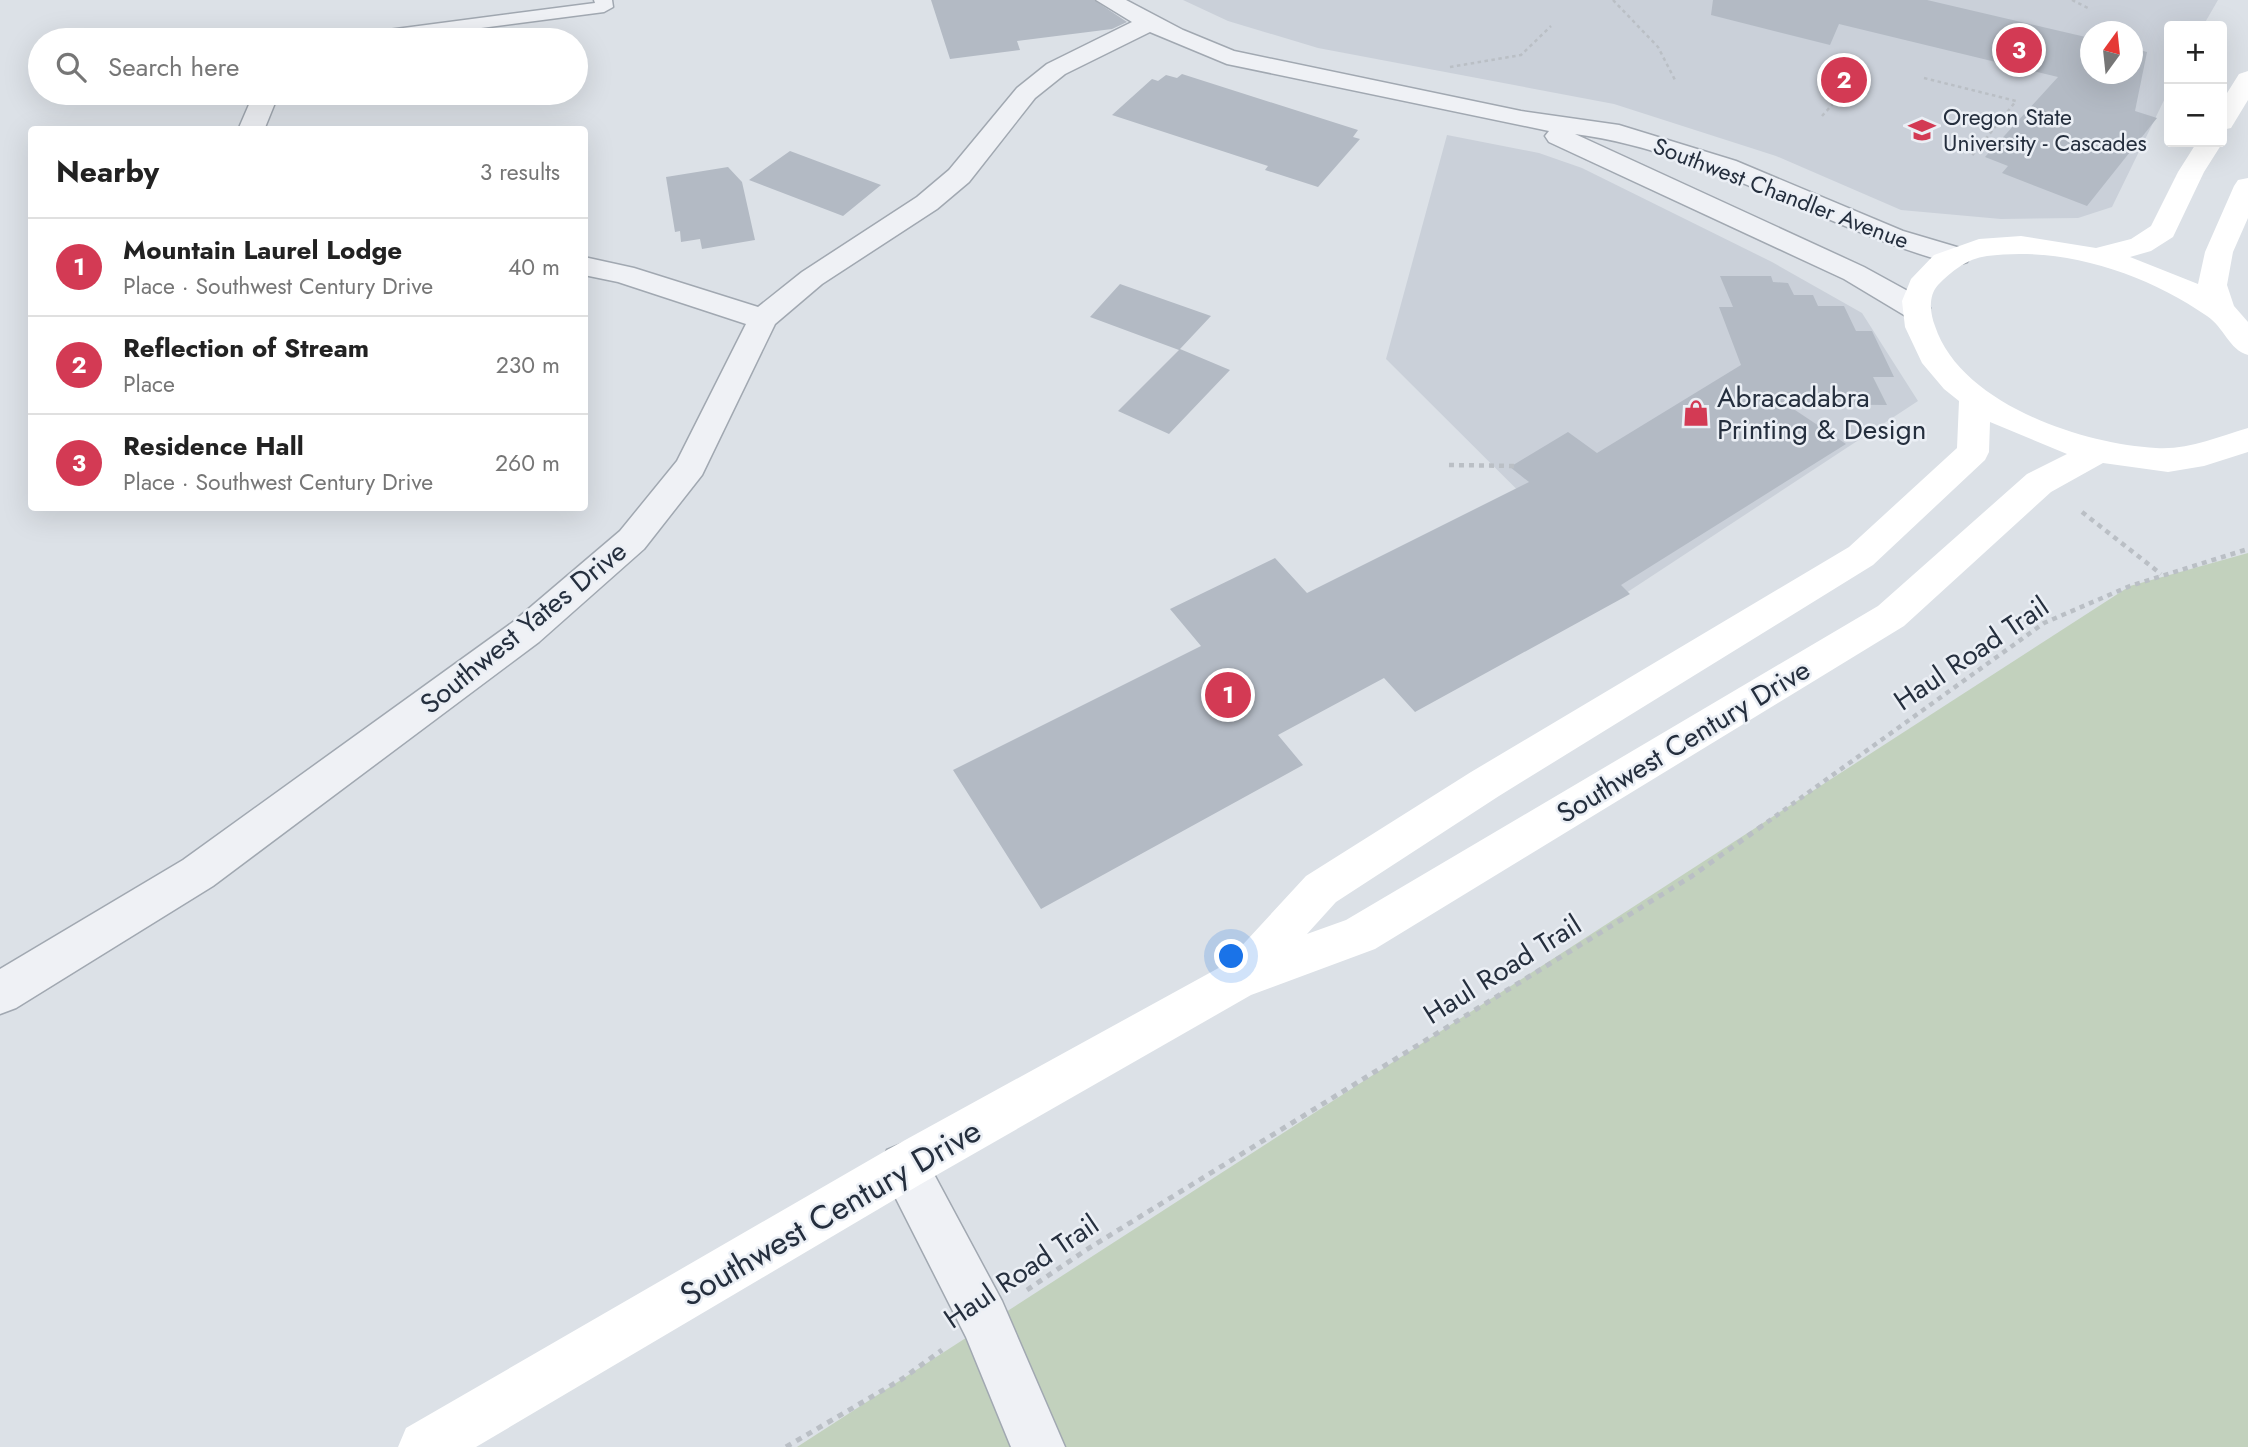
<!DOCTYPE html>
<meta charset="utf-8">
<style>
:root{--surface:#fff;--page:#f2f2f2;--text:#222;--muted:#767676;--line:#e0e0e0;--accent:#d33a54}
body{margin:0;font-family:Jost,sans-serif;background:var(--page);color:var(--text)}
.controls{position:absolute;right:21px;top:21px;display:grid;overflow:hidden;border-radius:7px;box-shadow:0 7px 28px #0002}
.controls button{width:63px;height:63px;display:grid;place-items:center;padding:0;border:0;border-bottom:2px solid var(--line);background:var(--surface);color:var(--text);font:35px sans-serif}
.compass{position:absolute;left:2080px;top:21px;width:63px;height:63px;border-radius:50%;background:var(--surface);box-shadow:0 7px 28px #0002;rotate:15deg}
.you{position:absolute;left:1232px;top:957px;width:24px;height:24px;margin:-18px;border:5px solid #fff;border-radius:50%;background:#1a73e8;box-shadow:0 0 0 10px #1a73e833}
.badge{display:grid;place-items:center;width:46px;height:46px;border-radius:50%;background:var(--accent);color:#fff;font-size:23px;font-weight:700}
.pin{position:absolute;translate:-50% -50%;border:4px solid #fff;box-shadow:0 2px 7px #0006}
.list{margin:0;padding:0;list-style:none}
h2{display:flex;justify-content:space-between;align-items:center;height:91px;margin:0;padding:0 28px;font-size:30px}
h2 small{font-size:23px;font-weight:400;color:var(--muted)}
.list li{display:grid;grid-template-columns:46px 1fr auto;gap:21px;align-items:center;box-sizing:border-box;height:98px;padding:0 28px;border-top:2px solid var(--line)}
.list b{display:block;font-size:26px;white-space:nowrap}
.list p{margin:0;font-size:23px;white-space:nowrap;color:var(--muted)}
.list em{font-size:23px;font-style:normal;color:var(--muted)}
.icon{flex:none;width:38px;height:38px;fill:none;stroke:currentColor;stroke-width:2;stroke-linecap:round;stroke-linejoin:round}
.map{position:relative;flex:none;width:2248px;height:1447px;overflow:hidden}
.search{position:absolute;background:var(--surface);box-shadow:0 7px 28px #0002;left:28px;top:28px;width:560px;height:77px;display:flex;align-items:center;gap:18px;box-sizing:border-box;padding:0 24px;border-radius:38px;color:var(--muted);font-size:26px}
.panel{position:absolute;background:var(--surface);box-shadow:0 7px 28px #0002;left:28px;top:126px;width:560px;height:385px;border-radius:7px}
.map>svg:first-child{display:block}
</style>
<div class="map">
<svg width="2248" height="1447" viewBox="0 0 2248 1447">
<rect width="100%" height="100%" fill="#dce1e7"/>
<path fill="#cad0d9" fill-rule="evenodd" d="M1183,0H2218L2203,26H2169V90L2112,207L2078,218L2001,219L1901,210L1776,156L1614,104L1318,48L1228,21ZM2090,32H2132V74H2090Z
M1447,135L1539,153L1582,168L1772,262L1862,313L1918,401L1623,595L1386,359Z"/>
<path fill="#c2d1bd" d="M2248,553V1447H797L2130,586Z"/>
<path fill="#b3bac4" d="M931,0H1094L1127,22L1112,29L1017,41L1020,50L950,59Z
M1713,0H1927L2090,38V74H2132V48L2147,52L2135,111L2157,118L2087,206L2002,173L2008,166L1985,157L2058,77L1839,24L1830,45L1711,15Z
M1182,74L1358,130L1353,137L1360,139L1318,187L1265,170L1268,166L1112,115L1152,79L1158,81L1166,75L1177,78Z
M790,151L881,185L843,216L749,180Z
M728,167L742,182L755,240L702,249L700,239L681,242L680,231L675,232L666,177Z
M1720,276H1771L1773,282L1788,283L1794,295H1813L1818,306H1844L1856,331H1872L1894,377H1873L1887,405L1786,404L1846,444L1621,585L1630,594L1415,712L1384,678L1278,735L1303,765L1041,909L953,770L1201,646L1170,609L1275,558L1307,593L1529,482L1510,467L1568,432L1597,453L1741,365L1719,307H1733Z
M1120,284L1211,316L1180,349L1230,370L1169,434L1118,411L1179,350L1090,317Z"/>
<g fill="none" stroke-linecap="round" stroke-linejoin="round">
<defs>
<path id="lane" d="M594,0H612L613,7L604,12L389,40H341L350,35L595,3Z"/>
<path id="street" d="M1096,0H1126L1183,30L1234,51L1521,111L1619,125L1736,161L1903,231L1967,250L1971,256L1967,262L1957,265C1827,231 1710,152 1575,134L1864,267L1926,301L1930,308L1926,315L1915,318L1904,315L1844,279L1549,142L1545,136L1549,131L1227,64L1150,32L1065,74L1035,98L969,182L937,209L822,284L775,324L702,475L644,549L539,642L213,886L16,1008L0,1014V969L183,860L513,622L620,531L677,461L746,324L618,282L584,275V257L634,268L758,307L802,272L917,197L949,170L1017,88L1047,64L1132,22Z
M254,93H279L264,130H238Z
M904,1143L921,1150L1002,1301L1065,1447H1011L966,1337L880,1167L887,1150Z"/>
</defs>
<use href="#lane" stroke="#a1a8b1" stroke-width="3"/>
<use href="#street" stroke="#a1a8b1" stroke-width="3"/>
<path stroke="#babfc5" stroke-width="2.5" stroke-dasharray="3.5 3.5" stroke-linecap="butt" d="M1613,0L1658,47L1675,80
M2072,0L2088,8
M1450,67L1521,55L1551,26
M1924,78L2016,101L1971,157
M1822,116L1840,96L1844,80"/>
<path stroke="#babfc5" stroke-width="4.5" stroke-dasharray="5 5" stroke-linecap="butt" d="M1449,465L1516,466
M2082,512L2161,574
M1759,828L2044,623L2130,586L2248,549"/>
<path stroke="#babfc5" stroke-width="5" stroke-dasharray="6 6" stroke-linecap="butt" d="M1027,1290L1086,1250L1692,876L1762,826
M786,1447L902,1379L942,1350"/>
<use href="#lane" fill="#eff1f5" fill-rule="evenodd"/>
<use href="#street" fill="#eff1f5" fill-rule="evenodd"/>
<path fill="#fff" fill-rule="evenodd" d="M2248,71V100L2231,128L2222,130V101L2239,74Z
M2222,140L2223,142L2204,172L2173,237L2151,251L2130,257L2198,284L2205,252L2234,186L2238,180L2248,178V218L2233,252L2227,285L2234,306L2248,322V355C2229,350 2224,327 2207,316C2145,273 2063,246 1987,256C1966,259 1952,271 1938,285C1928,296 1930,313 1935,326C1960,403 2081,444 2156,448C2189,450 2217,437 2248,428V452L2204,466L2168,472L2103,463L2051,492L1904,626L1375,949L1251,995L921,1184L476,1447H398L406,1428L887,1150L1224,965L1306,876L1471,772L1849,547L1957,448L1959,401L1944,389L1922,363L1905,327L1902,301L1911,279L1934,255L1979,239L2021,236L2096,248L2131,239L2151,226L2178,172L2197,142ZM1990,422L2067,454L2027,474L1878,606L1346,920L1307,934L1336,902L1499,796L1873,565L1985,460L1989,452Z"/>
</g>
<defs>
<symbol id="university-bare" viewBox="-9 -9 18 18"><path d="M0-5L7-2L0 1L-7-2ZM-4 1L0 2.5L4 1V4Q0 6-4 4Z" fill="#d33a54" stroke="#ebeff5" stroke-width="2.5" paint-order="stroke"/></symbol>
<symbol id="shop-bare" viewBox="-9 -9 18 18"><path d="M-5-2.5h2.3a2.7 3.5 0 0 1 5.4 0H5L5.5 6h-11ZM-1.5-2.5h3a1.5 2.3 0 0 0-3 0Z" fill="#d33a54" stroke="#ebeff5" stroke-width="2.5" paint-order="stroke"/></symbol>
</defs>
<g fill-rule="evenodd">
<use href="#university-bare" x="1903" y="111" width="38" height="38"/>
<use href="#shop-bare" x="1677" y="394" width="38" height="38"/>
</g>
<g text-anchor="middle" stroke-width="5" stroke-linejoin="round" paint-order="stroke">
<g font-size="23" fill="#252f3e" stroke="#ebeff5" text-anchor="start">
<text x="1943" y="125">Oregon State<tspan x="1943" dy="26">University - Cascades</tspan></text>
</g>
<g font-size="23" fill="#252f3e" stroke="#ebeff5">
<text transform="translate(1781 193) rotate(21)" y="8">Southwest Chandler Avenue</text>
</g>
<g font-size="28" fill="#252f3e" stroke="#ebeff5" text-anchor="start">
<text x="1717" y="407">Abracadabra<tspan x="1717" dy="32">Printing &amp; Design</tspan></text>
</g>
<g font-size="28" fill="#252f3e" stroke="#ebeff5">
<text transform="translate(523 627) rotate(-39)" y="10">Southwest Yates Drive</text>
<text transform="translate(1971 653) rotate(-34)" y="10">Haul Road Trail</text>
<text transform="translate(1683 741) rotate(-31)" y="10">Southwest Century Drive</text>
<text transform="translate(1502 969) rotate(-32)" y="10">Haul Road Trail</text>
<text transform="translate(1021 1271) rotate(-34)" y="10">Haul Road Trail</text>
</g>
<g font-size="33" fill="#252f3e" stroke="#ebeff5">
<text transform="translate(830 1212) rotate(-30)" y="12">Southwest Century Drive</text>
</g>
</g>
</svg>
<div class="controls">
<button>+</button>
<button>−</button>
</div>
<svg class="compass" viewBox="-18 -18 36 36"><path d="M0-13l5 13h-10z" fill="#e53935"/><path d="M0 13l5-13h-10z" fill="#767676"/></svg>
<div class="you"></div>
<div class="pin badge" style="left:1228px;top:695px">1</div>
<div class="pin badge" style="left:1844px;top:80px">2</div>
<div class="pin badge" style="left:2019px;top:50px">3</div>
<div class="search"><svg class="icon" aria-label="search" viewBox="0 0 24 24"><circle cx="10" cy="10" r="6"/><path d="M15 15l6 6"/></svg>Search here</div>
<section class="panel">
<h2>Nearby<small>3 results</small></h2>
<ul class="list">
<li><span class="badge">1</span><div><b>Mountain Laurel Lodge</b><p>Place · Southwest Century Drive</p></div><em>40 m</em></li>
<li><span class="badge">2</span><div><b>Reflection of Stream</b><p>Place</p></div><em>230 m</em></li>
<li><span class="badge">3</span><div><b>Residence Hall</b><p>Place · Southwest Century Drive</p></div><em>260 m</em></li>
</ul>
</section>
</div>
